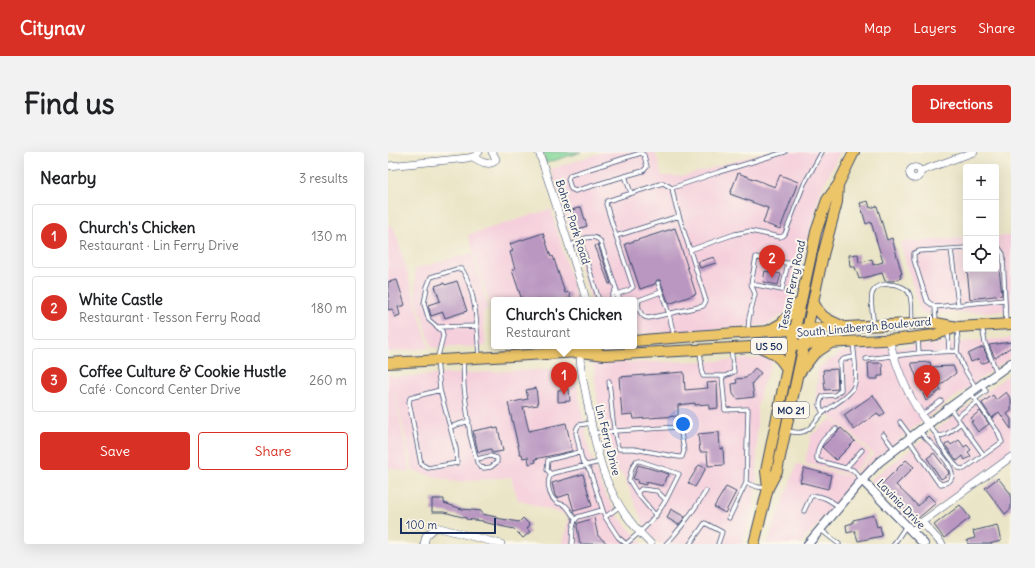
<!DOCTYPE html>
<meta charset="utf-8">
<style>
:root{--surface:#fff;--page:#f2f2f2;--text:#202124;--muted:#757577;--line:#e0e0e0;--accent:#d93025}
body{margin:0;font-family:Delius,sans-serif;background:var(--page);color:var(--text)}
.controls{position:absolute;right:12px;top:12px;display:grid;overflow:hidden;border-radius:4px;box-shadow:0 4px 16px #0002}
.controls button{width:36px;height:36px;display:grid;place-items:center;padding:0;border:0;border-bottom:1px solid var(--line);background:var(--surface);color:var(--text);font:20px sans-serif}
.scale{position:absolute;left:12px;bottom:10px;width:96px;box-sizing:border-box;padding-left:4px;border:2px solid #1b2f5e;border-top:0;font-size:11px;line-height:14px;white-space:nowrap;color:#1b2f5e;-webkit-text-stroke:3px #fbf7ec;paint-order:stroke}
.you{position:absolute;left:295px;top:272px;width:14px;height:14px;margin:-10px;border:3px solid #fff;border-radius:50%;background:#1a73e8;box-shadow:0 0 0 6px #1a73e833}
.badge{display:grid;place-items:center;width:26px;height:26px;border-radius:50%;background:var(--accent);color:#fff;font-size:13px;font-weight:700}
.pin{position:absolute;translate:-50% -33px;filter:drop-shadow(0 1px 2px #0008)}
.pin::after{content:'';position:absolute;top:21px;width:14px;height:12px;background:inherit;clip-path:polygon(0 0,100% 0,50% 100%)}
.popup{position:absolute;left:103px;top:145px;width:146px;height:52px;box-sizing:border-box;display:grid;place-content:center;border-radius:4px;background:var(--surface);filter:drop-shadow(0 1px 3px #0005);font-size:13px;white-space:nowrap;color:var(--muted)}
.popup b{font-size:15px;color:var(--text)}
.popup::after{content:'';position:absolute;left:50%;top:100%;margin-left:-8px;border:8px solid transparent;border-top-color:var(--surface)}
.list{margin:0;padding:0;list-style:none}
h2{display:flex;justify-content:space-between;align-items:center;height:52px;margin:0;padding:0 16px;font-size:17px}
h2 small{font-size:13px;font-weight:400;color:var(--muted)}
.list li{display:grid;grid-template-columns:26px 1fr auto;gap:12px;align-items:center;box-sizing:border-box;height:64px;margin:0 8px 8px;padding:0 8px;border:1px solid var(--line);border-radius:4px}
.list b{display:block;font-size:15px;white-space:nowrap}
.list p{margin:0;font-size:13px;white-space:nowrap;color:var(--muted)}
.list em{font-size:13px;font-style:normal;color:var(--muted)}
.actions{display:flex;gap:8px;padding:12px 16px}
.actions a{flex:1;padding:9px 0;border:1px solid var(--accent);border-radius:4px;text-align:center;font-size:14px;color:var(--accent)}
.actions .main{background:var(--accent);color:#fff}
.icon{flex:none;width:22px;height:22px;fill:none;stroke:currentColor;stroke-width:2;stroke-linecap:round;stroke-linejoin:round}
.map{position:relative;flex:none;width:623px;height:392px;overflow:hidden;border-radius:4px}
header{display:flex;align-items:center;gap:24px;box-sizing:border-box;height:56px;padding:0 20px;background:var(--accent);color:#fff}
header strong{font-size:19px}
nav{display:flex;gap:22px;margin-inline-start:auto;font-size:14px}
.intro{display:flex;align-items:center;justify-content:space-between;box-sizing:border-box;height:96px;padding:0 24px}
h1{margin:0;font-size:28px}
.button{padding:10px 18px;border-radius:4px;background:var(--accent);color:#fff;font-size:14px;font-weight:700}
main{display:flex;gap:24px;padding:0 24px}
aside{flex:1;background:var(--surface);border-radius:4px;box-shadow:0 4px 16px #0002}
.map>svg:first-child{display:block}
</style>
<header>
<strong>Citynav</strong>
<nav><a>Map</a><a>Layers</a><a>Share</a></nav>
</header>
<div class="intro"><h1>Find us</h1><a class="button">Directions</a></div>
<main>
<aside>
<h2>Nearby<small>3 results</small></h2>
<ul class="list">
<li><span class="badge">1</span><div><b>Church's Chicken</b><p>Restaurant · Lin Ferry Drive</p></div><em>130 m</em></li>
<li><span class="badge">2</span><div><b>White Castle</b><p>Restaurant · Tesson Ferry Road</p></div><em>180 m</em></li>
<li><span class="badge">3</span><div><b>Coffee Culture &amp; Cookie Hustle</b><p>Café · Concord Center Drive</p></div><em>260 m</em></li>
</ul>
<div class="actions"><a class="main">Save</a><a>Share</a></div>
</aside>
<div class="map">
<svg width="623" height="392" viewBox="0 0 623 392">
<rect width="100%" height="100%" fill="#fbf7ec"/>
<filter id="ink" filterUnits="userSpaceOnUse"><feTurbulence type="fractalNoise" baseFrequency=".025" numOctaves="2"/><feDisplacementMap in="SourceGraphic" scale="8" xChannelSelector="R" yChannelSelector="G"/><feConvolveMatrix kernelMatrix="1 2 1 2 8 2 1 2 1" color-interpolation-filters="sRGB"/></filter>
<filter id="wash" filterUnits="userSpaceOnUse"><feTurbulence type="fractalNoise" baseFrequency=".012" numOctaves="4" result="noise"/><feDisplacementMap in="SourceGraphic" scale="16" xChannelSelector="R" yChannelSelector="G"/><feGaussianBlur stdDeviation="0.9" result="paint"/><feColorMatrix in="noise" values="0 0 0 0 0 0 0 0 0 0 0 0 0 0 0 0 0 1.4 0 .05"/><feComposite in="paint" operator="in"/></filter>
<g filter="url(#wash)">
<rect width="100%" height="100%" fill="#ebe5c7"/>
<path fill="#f5cfdc" d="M216,0H267L274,24H297L376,0H452L433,38L404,144L396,162L379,173L246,183V148H203L163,17Z
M163,57L189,148H106V165L80,83Z
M4,73L8,82L41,196L0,200V74Z
M608,84H623V159L533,162L512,90L578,86V117H608Z
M84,101L100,155L95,162L98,194L44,196L28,146L27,117Z
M623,186V205L542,263L482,311L413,392H379L409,312L463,325L486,302L444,265L427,257L430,216L456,199Z
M376,206L385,209L374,234L369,255V328L362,370L354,392H272L258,378L236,325L216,302L205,211L333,209Z
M186,216L201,298L216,340L231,365L255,392H175L181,364L130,348L123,325L68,330L25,319L5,231L22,321L0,315V223H3L4,225Z
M623,221V300L523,374L482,328Z
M444,267L483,302L462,323L417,311L423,283Z"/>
<path fill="#85d89a" stroke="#50847c" d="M155,0H193L158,11Z"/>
<g id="blocks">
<path fill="#ba97c1" d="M350,21L387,35L392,23L410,30L392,77L375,71L380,56L342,42Z
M480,49L482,56L489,54L499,88L504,86L514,122H512L513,126L504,129H497L494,121L471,127L467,115H462L461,103L470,102L471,111L484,107L485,113L495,110L483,70L478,72L472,51Z
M193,55L199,74L190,77L184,58Z
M287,76L308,142L281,152L272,128H269L267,132L252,137L237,92Z
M155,81L163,105L165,104L177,141L181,140L183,146L179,147V148H134L124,118L127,117L122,100L125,99L122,92Z
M210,92L223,132H221L207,94Z
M326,105L328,111L312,116L310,110Z
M579,117H611L614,143L582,147Z
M377,119L393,122L390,133L375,130Z
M9,128L17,153L10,155L12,163L7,165L4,157L0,158V130Z
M69,129L79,159L57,166L55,160L43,164L40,153L52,149L47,134L56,131L57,133Z
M623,190V195L607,206L601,193Z
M595,195L601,209L593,212L591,207L583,210L580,202Z
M542,210L543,215L565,214L568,221L551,234L553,238L538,249L523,211Z
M480,211H494L495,224H490V227H481Z
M367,216L373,221L364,231L366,245L349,247L345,242L344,232L349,231L348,227L358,226Z
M449,217L450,237L437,238L435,218Z
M296,220L297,238L320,236L319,231L329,230L330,256L321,257V252L307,253V251L290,253V264L246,267L245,262L234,263L231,225Z
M148,236L150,253L135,255L141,279L178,271L184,299L147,307L148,310L141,312L140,305L135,306L134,302H132L120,251L140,247L138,238Z
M181,237L182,249L170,250V238Z
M618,240L623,247V259L619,262L623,267V277L611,260L604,266L594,251L605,243L608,248Z
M485,243L497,261L492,265L489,261L466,278L456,263Z
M592,259L601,272L590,280L583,270L585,269L583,266Z
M105,275L106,277L110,276L115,299L104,301L103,297L90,300L85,279Z
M453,276L467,289L448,308L434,295Z
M331,280L332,297L335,296L336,313L320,314L319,300H312L310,282Z
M571,288L576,295L579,293L583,298L580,300L583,304L577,308L575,304L569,309L557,293L561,290L563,293Z
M546,301L560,319L561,322L553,327L539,306Z
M518,308L526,315L508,333L530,354L540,343L548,351L528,368L494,332Z
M250,313L281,322L280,325H278L275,334L258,330V333L249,331L250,328L245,327Z
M311,313L318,316L307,335L300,331Z
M416,316L443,323L440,337L412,330Z
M195,322L204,354L186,359L181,342L169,346L167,343L164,331Z
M610,326L623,342V357L617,362L597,336Z
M338,335L348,340L337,361L326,355Z
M44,347H56V351L74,357L94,359V362L108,365V366L131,370L135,366L142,373L139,377L142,380L135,386L126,377L95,370V369L78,367V366L56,360H44Z
M572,353L582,366L556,386L546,373Z
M283,357L297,365L291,373L279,366Z
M486,363L489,375L492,374L494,384L470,389L467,379L459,381L458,373L465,371V368Z
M206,366L210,384L220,392H192L189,374L190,371Z
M609,373L613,389L601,392H580L579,388L587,386L585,379Z"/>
</g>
</g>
<g filter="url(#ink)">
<use href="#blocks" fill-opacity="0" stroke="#3a4a6e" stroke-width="1"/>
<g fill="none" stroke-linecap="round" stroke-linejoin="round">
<defs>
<path id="service" d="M237,24L187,39L183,37L180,27L182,23L253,1L256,3L259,15L255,19L237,24L243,41
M284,36L275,31L219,49L218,52L228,84L291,64
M228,84L245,135L241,138L230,142
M196,88L193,91L211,148
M182,95C188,89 205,80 212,89L232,148
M578,96L531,99L526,101V108L539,149L547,155L617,148
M608,96H611L615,102L618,171
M563,97L570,152
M302,98L347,82L362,79L392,85L395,84L397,82L416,32L434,0
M270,131L281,162L286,184
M363,132L394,138L400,111
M228,139L229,148
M273,140L251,148C249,156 253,166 261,166L315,154L318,149L287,51L284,36L331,20L397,0
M225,148L224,144L228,136
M547,155L548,170
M486,173C485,164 482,150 484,142C488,128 515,130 521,141C525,149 523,162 524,172
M594,174L597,191L609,221
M49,175L89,174
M360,179L361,166L367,142L363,132L368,105L418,115
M560,179L561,199
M530,187L531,201
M569,199L570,190L569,176
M312,200L315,224H337L346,220L343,197
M478,207L531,201L569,199L575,215L588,236
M75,208L76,235L82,283L89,310L92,315L96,316L103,315L109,310V306L102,304L89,307
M334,224L337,258L360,257L358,331L370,335L378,336
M52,238L62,275
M587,247L598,239L594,233
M562,256L595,302
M435,261C431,254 431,251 435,244L447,243L453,238L452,210L456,207L466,205
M534,263L553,249
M569,265L589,250
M81,269L62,275L68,297L69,311L40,316L33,312L21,250L22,246L52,238L49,208L55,184L54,179L41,168L36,152L39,135L43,125L69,117H74C89,141 89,178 91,205
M512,270L523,285
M203,271L191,273L189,276L188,281L194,308L202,319L217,365L230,385L238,392
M540,273L549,283L552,292L570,316L576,317L614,290L610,280L583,241
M448,277C437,284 428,293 429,307L431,309L465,318L474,328
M399,279C405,280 411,282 417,279C424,276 427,269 432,264C440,255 462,245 466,234C470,223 466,202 465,191
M205,281L227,279L292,275L296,299L294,305H291L246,297H231C225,288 223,243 221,229
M495,282L506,297
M549,283C558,286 566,276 573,271
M521,288L549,329L553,332C585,328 539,288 532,280
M458,316L474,298
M163,322L159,318L160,308L192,300
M249,341L241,328L244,316L248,309H252L291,322L278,348
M416,359L423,344C433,342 443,349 450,354
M217,365L231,355
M341,366L358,331
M187,367C184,363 182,358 178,354C175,352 172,352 170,351C160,345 157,327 165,321L212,310
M433,378L451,392
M184,392C185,383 183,371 190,365L214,358
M238,392C256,377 265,369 278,348L269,339L253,337L249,341L268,364
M278,392C294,376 306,358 318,339
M302,392L317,371L334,380L330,392
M506,392L518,374"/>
<path id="minor" d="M151,0L195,137L198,148
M85,5C91,9 103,16 108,7L104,0
M0,14L80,6L87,4L91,0
M521.5 21a5.5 5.5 0 1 1 11 0a5.5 5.5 0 1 1-11 0Z
M533,19L586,0
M501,187C509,217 521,248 540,272
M193,194C190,212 196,230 199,248C210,308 217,348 263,392
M534,370L554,392
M524,380L534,370L623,305
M36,392L38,384L48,375L113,392"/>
<path id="tertiary" d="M474,328L536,392
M420,392L474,328L491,310L561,256L623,211"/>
<path id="primary" d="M425,149C432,165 438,167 454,174
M380,179L394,171L411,151
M246,189C346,180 447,175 548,171L569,175L623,172
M374,196C386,201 392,205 399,217
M194,199L210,194
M0,211L192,200L217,203L512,187L546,183L569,175
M412,220L426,202L441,192
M380,336L378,319L409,168L428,80L439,48L450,33L466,0
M366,392L380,336L389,319L435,103L449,50L450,33"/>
</defs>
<use href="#service" stroke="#3a4a6e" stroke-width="5"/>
<use href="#minor" stroke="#3a4a6e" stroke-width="8"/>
<use href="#tertiary" stroke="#3a4a6e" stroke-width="10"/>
<use href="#primary" stroke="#3a4a6e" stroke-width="12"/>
<use href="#service" stroke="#fff" stroke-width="3.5"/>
<use href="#minor" stroke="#fff" stroke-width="7"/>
<use href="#tertiary" stroke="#fff" stroke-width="8"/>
<use href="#primary" stroke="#edc569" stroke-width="10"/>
</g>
</g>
<g text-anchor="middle" stroke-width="4" stroke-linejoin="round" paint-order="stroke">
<g fill="#fbf7ec" stroke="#5e6b89" stroke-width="1">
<rect x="363" y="186" width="36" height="16" rx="3"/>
<rect x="385" y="250" width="36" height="16" rx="3"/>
</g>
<g font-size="10" font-weight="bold" fill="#1b2f5e">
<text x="381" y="198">US 50</text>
<text x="403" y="262">MO 21</text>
</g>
<g font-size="11" fill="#1b2f5e" stroke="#fbf7ec">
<text transform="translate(185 70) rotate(72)" y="4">Bohrer Park Road</text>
<text transform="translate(404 133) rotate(-78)" y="4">Tesson Ferry Road</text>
<text transform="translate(476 175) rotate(-5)" y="4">South Lindbergh Boulevard</text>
<text transform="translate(220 288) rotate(76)" y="4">Lin Ferry Drive</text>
<text transform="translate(513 352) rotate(46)" y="4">Lavinia Drive</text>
</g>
</g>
</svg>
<div class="controls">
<button>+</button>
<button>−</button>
<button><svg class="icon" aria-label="locate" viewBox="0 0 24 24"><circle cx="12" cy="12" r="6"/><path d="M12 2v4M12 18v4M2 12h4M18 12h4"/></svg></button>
</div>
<div class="scale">100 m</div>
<div class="you"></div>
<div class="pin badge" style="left:176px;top:243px">1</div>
<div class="popup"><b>Church's Chicken</b>Restaurant</div>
<div class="pin badge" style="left:384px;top:126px">2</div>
<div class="pin badge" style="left:539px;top:246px">3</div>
</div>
</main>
